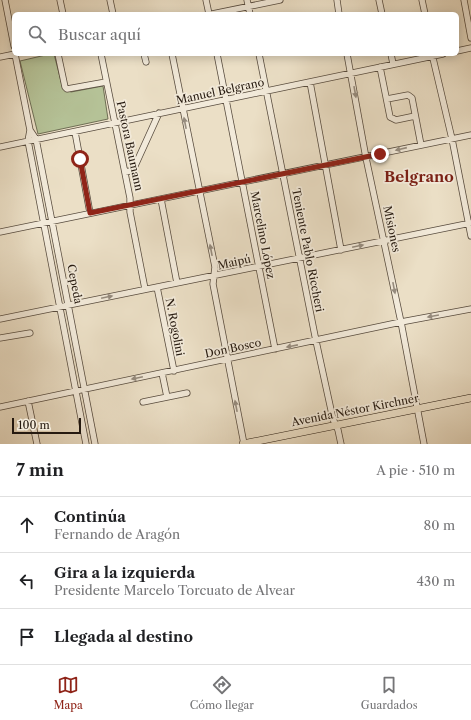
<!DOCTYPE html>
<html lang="es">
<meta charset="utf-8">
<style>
:root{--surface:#fff;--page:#f6f6f6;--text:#202124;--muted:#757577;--line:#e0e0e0;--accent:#8f2418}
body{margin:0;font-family:"Libre Caslon Text",serif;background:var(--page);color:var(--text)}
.scale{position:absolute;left:12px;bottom:10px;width:69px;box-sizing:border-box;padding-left:4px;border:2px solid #261a10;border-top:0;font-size:11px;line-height:14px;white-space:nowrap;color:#261a10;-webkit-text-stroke:3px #f2eada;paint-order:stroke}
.stop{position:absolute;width:12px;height:12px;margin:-9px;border:3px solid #8f2418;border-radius:50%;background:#fff}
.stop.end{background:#8f2418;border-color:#fff;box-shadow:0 1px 4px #0008}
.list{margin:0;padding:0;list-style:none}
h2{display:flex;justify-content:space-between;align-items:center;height:52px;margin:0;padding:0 16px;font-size:17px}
h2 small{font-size:13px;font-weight:400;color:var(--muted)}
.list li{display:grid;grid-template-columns:26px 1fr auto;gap:12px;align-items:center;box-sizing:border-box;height:56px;padding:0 16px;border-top:1px solid var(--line)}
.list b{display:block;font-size:15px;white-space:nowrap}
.list p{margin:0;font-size:13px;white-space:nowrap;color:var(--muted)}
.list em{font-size:13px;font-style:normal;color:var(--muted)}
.icon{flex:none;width:22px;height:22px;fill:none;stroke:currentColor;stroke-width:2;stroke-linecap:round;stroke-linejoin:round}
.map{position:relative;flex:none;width:471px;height:444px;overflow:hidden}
.search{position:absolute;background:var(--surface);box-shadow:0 2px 10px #0003;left:12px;right:12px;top:12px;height:44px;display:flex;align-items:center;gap:10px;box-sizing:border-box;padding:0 14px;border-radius:6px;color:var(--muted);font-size:15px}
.sheet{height:220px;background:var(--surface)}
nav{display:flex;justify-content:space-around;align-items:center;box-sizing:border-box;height:56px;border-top:1px solid var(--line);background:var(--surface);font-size:11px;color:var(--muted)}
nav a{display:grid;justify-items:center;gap:2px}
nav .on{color:var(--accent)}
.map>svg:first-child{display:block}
</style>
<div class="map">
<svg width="471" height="444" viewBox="0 0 471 444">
<rect width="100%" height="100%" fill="#ebdfc6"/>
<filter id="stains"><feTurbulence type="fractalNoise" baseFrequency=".005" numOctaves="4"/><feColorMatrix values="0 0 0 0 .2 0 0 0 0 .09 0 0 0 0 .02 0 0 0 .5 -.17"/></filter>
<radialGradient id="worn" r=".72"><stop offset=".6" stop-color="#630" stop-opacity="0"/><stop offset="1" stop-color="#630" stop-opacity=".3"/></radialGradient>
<path fill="#b5c297" stroke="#6e6e54" d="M50,54H54L63,89L71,92L103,86L108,119L38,134L20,61Z"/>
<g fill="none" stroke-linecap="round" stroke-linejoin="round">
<defs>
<path id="minor" d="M5,0L14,46
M60,0L63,14
M110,0L113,14
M206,0L209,14
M247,0L250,14
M337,0L339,14
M379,0L382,14
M422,0L425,14
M464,0L471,38
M212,14L280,0
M457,51L471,48
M15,54L30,130L36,139L95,444
M58,54L65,87L67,89L106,82
M101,54L130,198V212L145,289
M144,54L146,62
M172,54L215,267L213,284L244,444
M217,54L275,349
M259,54L316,341L333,419L338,430L341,444
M347,54L366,158L401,322L424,444
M391,54L393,64
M432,54L452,139L471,236
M0,57L15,54
M380,67L390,117L396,120L415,116
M310,82L341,250
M387,99L408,95L412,98L421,145
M30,130L28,141L86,444
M75,132L90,213
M0,147L443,54
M125,172L130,171L134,168L159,113
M161,199L177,283
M0,232L471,135
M157,287L174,371
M0,319L471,223
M0,338L30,333
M162,373L167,397
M28,401L37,444
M143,402L187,393
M0,407L401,322L471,309"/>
<path id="major" d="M243,444L471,398"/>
</defs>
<use href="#minor" stroke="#574b3e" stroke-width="7"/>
<use href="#major" stroke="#261a10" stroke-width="8"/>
<use href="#minor" stroke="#f2eada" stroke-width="5.5"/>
<use href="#major" stroke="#ebdfc6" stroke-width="7"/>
</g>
<defs><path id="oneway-solid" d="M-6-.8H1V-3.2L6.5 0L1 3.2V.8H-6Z"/></defs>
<g fill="#968c7f">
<use href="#oneway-solid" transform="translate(355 92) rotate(80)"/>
<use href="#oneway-solid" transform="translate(185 123) rotate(-101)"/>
<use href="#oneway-solid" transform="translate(401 149) rotate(167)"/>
<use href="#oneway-solid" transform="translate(358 246) rotate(-12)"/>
<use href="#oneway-solid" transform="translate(211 250) rotate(-101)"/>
<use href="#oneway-solid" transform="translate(394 288) rotate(79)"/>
<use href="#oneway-solid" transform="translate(107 297) rotate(-12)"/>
<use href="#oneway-solid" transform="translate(433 316) rotate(170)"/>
<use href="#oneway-solid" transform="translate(292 346) rotate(169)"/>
<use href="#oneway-solid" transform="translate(137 378) rotate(168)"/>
<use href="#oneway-solid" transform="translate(236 406) rotate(-101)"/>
</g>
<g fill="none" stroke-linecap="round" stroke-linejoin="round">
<path stroke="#8f2418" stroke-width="5" d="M80,159L90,213L380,154"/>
</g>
<g text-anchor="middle" stroke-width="3.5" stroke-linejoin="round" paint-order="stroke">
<g font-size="11" fill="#261a10" stroke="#f2eada">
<text transform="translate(220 91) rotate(-12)" y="4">Manuel Belgrano</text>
<text transform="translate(130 146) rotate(78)" y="4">Pastora Baumann</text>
<text transform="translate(392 229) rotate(78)" y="4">Misiones</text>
<text transform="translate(263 235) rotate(79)" y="4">Marcelino López</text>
<text transform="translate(308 250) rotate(79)" y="4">Teniente Pablo Riccheri</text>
<text transform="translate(234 262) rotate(-12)" y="4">Maipú</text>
<text transform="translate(75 284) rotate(79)" y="4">Cepeda</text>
<text transform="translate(175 327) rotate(79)" y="4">N. Rogolini</text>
<text transform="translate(233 348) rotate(-12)" y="4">Don Bosco</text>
<text transform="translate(355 410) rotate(-11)" y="4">Avenida Néstor Kirchner</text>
</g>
<g font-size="15" font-weight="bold" fill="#7a1f14" stroke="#f2eada">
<text x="419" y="182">Belgrano</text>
</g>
</g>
<rect width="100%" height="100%" filter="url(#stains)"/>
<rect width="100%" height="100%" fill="url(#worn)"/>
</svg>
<div class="scale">100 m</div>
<div class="stop" style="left:80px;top:159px"></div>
<div class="stop end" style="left:380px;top:154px"></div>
<div class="search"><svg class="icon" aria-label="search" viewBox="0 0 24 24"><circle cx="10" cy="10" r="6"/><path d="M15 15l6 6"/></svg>Buscar aquí</div>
</div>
<section class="sheet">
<h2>7 min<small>A pie · 510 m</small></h2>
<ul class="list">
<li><svg class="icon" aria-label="ahead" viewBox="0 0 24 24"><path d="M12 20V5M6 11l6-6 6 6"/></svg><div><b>Continúa</b><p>Fernando de Aragón</p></div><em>80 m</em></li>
<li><svg class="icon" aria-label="left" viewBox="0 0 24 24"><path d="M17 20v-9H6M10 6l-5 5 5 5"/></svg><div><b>Gira a la izquierda</b><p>Presidente Marcelo Torcuato de Alvear</p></div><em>430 m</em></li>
<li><svg class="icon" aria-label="arrive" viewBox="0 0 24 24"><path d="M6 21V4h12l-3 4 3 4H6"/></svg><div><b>Llegada al destino</b></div></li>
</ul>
</section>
<nav>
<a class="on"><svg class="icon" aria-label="map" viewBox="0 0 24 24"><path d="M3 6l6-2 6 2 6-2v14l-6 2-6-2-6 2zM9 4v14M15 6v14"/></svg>Mapa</a>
<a><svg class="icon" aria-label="directions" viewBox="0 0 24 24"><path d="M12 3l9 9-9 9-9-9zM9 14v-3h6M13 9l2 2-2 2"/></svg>Cómo llegar</a>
<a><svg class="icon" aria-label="saved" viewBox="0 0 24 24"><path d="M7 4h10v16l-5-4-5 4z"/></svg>Guardados</a>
</nav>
